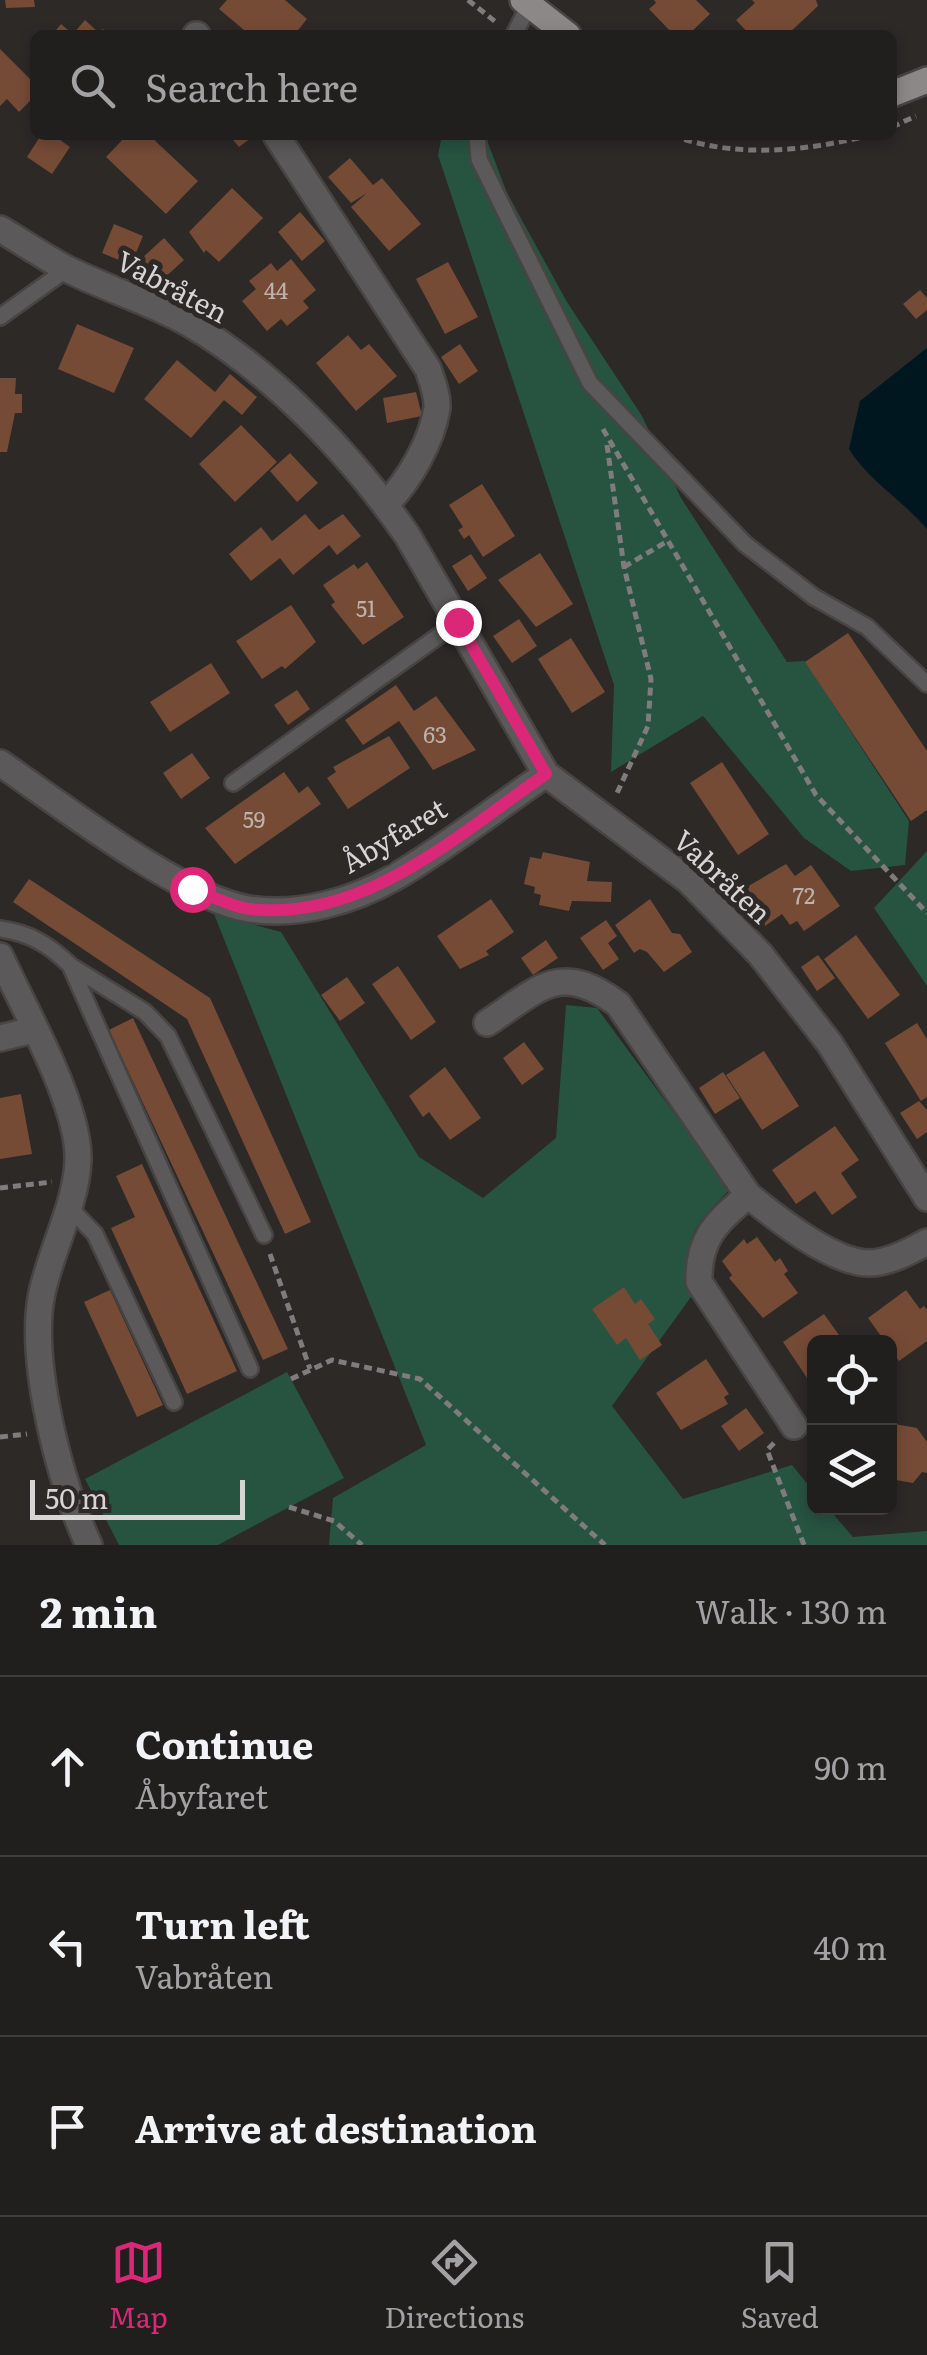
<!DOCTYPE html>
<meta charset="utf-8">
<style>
:root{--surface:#211f1d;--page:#292726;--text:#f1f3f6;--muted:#a2a2a4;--line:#3e3d3b;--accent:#db2777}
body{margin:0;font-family:Literata,serif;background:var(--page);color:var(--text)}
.controls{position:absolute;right:30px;bottom:30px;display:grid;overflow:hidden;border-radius:15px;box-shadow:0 5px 15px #0003}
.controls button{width:90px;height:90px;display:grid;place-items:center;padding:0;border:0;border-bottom:2px solid var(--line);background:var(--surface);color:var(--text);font:50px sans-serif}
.scale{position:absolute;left:30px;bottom:25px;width:215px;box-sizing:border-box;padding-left:10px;border:5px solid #d7d5d4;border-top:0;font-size:28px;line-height:35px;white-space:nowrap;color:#d7d5d4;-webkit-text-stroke:8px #2c2927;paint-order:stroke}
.stop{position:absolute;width:30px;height:30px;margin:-22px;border:8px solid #db2777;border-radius:50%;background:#fff}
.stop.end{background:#db2777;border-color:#fff;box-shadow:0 2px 10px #0008}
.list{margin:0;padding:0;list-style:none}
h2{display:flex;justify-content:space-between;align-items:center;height:130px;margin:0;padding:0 40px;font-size:42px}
h2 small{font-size:32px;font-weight:400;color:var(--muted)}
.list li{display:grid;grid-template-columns:65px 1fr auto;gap:30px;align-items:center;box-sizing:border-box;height:180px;padding:0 40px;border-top:2px solid var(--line)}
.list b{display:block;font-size:38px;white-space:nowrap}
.list p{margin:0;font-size:32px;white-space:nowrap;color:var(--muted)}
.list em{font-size:32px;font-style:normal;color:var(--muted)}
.icon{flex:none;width:55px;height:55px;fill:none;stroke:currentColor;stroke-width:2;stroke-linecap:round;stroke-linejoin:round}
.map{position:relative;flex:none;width:927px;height:1545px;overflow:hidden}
.search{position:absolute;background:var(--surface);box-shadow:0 5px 15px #0003;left:30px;right:30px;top:30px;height:110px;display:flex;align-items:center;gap:25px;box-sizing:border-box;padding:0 35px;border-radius:15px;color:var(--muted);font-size:38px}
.sheet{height:670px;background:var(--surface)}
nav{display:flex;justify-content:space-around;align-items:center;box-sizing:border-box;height:140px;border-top:2px solid var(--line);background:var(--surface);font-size:28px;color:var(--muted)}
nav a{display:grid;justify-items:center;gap:5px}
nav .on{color:var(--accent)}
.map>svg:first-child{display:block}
</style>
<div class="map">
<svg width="927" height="1545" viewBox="0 0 927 1545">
<rect width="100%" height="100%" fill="#2c2927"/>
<path fill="#275341" d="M442,135H485L507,193L567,302L642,416L681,498L787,662L805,661L909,821L905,865L851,871L804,838L703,716L611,772L614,685L438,155Z
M927,851V986L874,908Z
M214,914L281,932L419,1157L483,1198L556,1138L566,1005L597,1008L730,1189C694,1227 680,1236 696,1290L612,1406L683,1499L792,1465L814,1492V1508H828L853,1537L927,1531V1545H329L333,1498L426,1445Z
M287,1372L344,1478L218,1545H119L85,1479Z"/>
<path fill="#00171f" d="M927,348V529C901,499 868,480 849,449L860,401Z"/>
<path fill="#754b36" d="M5,0H34L35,7L6,8Z
M227,0H285L307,19L294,35H250L219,9Z
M654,0H696L710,14L688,35H674L649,9L656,3Z
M752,0H816L818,6L787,35H750L736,20L755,3Z
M85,20L99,33L103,29L110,35H52L61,24L73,34Z
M0,49L35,84V96L19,112L7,99L0,106Z
M41,135H53L70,147L52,174L27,157Z
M127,135H149L198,181L166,214L106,157Z
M229,135H255L239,147Z
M350,158L373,185L382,178L421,224L389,251L351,207L367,193L351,203L328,177Z
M232,188L263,218L219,262L206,250L204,253L189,232Z
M300,212L325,241L302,261L278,232Z
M114,224L143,236L131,265L102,253Z
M164,238L184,260L161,281L141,259Z
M291,259L316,290L303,301L309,308L287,326L281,319L267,331L242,301L256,289L249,281L271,263L277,271Z
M448,262L478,317L445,334L416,279Z
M920,290L927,298V310L916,319L903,304Z
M77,324L134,348L114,393L58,369Z
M348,335L361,350L369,344L397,376L356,411L316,363Z
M460,344L478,371L459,384L441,357Z
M177,360L215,392L230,374L257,397L242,415L224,400L191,438L144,399Z
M0,378H16L15,394H22V413H15L7,452H0Z
M416,392L422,416L387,423L383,398Z
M241,425L277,462L235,502L199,464Z
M290,453L318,483L297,502L270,471Z
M482,484L515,536L483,557L469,535L464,539L458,530L463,527L449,505Z
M305,514L319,530L343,514L361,536L337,555L329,545L293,575L280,558L251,581L229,554L261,527L272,541Z
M540,553L573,604L536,627L498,580Z
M471,554L487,578L468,591L452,566Z
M367,562L404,617L363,645L331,605L335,602L323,585L354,564L358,569Z
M291,605L316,642L285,669L282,666L262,679L236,641Z
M519,619L537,646L512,663L493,636Z
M848,633L927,751V810L911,821L805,662Z
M571,638L605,692L572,713L538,659Z
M211,663L230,693L170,732L150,702Z
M396,685L414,711L436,696L476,750L433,770L399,721L363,745L345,720Z
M297,690L310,709L288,725L274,705Z
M389,736L410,768L348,809L327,778L336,772L333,767Z
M192,753L210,778L181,799L163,773Z
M722,762L769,834L738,855L690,783Z
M284,772L299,793L308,786L321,804L235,864L205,828Z
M543,852L590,862L587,881L612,882L611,902L572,901L569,911L539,905L541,895L534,893L535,887L524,884L530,857L541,859Z
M786,864L795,876L811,865L840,906L804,931L797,921L790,925L782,914L765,926L740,891Z
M29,879L210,998L311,1222L285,1234L187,1019L13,902Z
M491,899L514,932L486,951L489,955L460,969L437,936Z
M650,899L672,933L680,934L692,952L664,972L647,952L640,949L634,953L615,925Z
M606,920L617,936L608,943L619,959L603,970L580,938Z
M856,935L900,995L868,1019L824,959Z
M546,940L558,958L533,975L521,958Z
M818,955L835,978L817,991L801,967Z
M398,966L436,1022L411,1040L372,984Z
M347,977L365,1003L340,1021L321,995Z
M133,1018L288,1349L263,1360L109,1030Z
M917,1023L927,1039V1097L921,1101L885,1043Z
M524,1042L544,1069L522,1085L503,1058Z
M764,1051L799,1106L762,1130L726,1075Z
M445,1067L481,1118L450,1140L429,1112L423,1117L409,1096Z
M723,1072L740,1098L715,1114L699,1088Z
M21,1094L32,1154L0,1159V1098Z
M919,1101L927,1110V1132L917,1139L900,1113Z
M835,1126L859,1160L841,1173L857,1197L832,1215L815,1191L796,1204L772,1170Z
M142,1164L237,1371L187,1394L111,1228L135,1217L116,1176Z
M757,1237L775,1262L780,1258L788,1271L784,1274L798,1293L763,1318L729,1278L732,1275L722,1261L744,1239L747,1244Z
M624,1287L635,1304L641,1299L655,1319L648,1324L662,1345L640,1360L626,1338L617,1345L592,1309Z
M110,1290L163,1405L137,1417L84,1302Z
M906,1290L920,1309L924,1306L927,1310V1341L899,1361L868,1318Z
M824,1314L844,1342H814V1373L807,1378L783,1342Z
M706,1359L729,1394L724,1397L728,1404L681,1430L656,1393Z
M746,1408L764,1433L739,1451L721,1426Z
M895,1424L917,1428L927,1442V1473L922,1472L913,1483L890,1479V1428Z"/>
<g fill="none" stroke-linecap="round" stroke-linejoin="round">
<defs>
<path id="service" d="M514,35L529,5
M477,135L479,159L590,383L745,544L814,597L867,627L927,684
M0,317L67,269
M233,783L458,622
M0,929C30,933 49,945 70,965L250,1369
M71,966L145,1012L168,1036L264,1235
M67,1205L95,1234L174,1402"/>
<path id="minor" d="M196,35H197
M276,135L428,369C432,381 438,396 437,408C432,441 409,481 386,504
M0,229C22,242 43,256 65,268C106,289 150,301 190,324C274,373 352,456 407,535L546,774L689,881L760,954L830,1044L927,1198
M0,763C60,804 181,898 249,909C298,917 353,901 395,877C447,847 496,808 546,774
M0,956C24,1009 80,1105 78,1161C76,1205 51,1250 42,1293C28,1360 60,1484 89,1545
M487,1023C540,988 560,961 618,1004L748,1195C776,1218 832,1263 869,1263C889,1263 910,1251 927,1242
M0,1038L33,1030
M748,1195C716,1223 698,1238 699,1282L794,1426"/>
<path id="primary" d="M523,0L568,35
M892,94L927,80"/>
</defs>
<use href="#service" stroke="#474543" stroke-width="20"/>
<use href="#minor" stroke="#474543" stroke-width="30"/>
<use href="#primary" stroke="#474543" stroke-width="30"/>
<path stroke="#7f7c7b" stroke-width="5" stroke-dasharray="8 5" stroke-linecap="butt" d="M468,0L497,23
M892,127L916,116
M672,135C735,159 807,151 871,135
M603,429L816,795L927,913
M607,445L624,567L651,679L648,726L617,793
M624,567L666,542
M0,1188L52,1182
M270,1254L310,1369
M291,1379L332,1360L420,1379L605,1545
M0,1437L27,1434
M774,1443L767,1450L804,1545
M289,1507L334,1521L362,1545"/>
<use href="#service" stroke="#5b5959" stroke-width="15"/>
<use href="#minor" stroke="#5b5959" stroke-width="25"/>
<use href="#primary" stroke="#8b8887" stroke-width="25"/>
</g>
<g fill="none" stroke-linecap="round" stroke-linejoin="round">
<path stroke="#db2777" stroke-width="12" d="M192,889C210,895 231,907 250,909C365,922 458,834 546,774L458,622"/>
</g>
<g text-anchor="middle" stroke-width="10" stroke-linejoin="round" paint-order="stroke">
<g font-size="22" fill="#beb2ac">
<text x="276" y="299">44</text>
<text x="366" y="617">51</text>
<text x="435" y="743">63</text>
<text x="254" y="828">59</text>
<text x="804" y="904">72</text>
</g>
<g font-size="28" fill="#d7d5d4" stroke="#2c2927">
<text transform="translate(172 287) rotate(28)" y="10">Vabråten</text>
<text transform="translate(394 836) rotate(-31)" y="10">Åbyfaret</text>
<text transform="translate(722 877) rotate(43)" y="10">Vabråten</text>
</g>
</g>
</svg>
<div class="controls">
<button><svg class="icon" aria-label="locate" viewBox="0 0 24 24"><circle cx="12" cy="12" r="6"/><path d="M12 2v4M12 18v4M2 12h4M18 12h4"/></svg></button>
<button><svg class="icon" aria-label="layers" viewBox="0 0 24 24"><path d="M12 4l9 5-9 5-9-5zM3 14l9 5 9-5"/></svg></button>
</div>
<div class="scale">50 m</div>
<div class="stop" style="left:192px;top:889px"></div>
<div class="stop end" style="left:458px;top:622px"></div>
<div class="search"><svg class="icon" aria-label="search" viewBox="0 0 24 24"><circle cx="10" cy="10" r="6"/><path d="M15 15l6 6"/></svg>Search here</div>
</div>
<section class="sheet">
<h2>2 min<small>Walk · 130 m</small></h2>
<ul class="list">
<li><svg class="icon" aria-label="ahead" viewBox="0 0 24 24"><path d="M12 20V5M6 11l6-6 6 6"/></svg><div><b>Continue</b><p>Åbyfaret</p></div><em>90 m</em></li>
<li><svg class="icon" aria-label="left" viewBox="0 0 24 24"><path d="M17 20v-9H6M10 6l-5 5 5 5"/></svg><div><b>Turn left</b><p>Vabråten</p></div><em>40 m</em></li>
<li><svg class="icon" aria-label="arrive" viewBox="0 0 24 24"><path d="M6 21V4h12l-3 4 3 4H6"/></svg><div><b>Arrive at destination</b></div></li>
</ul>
</section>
<nav>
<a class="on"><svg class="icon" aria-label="map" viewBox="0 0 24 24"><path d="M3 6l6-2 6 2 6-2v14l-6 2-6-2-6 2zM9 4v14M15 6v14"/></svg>Map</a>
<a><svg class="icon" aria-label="directions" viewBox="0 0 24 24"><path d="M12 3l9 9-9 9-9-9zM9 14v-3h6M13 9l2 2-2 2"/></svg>Directions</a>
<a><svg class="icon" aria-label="saved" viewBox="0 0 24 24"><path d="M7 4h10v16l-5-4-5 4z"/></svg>Saved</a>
</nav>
